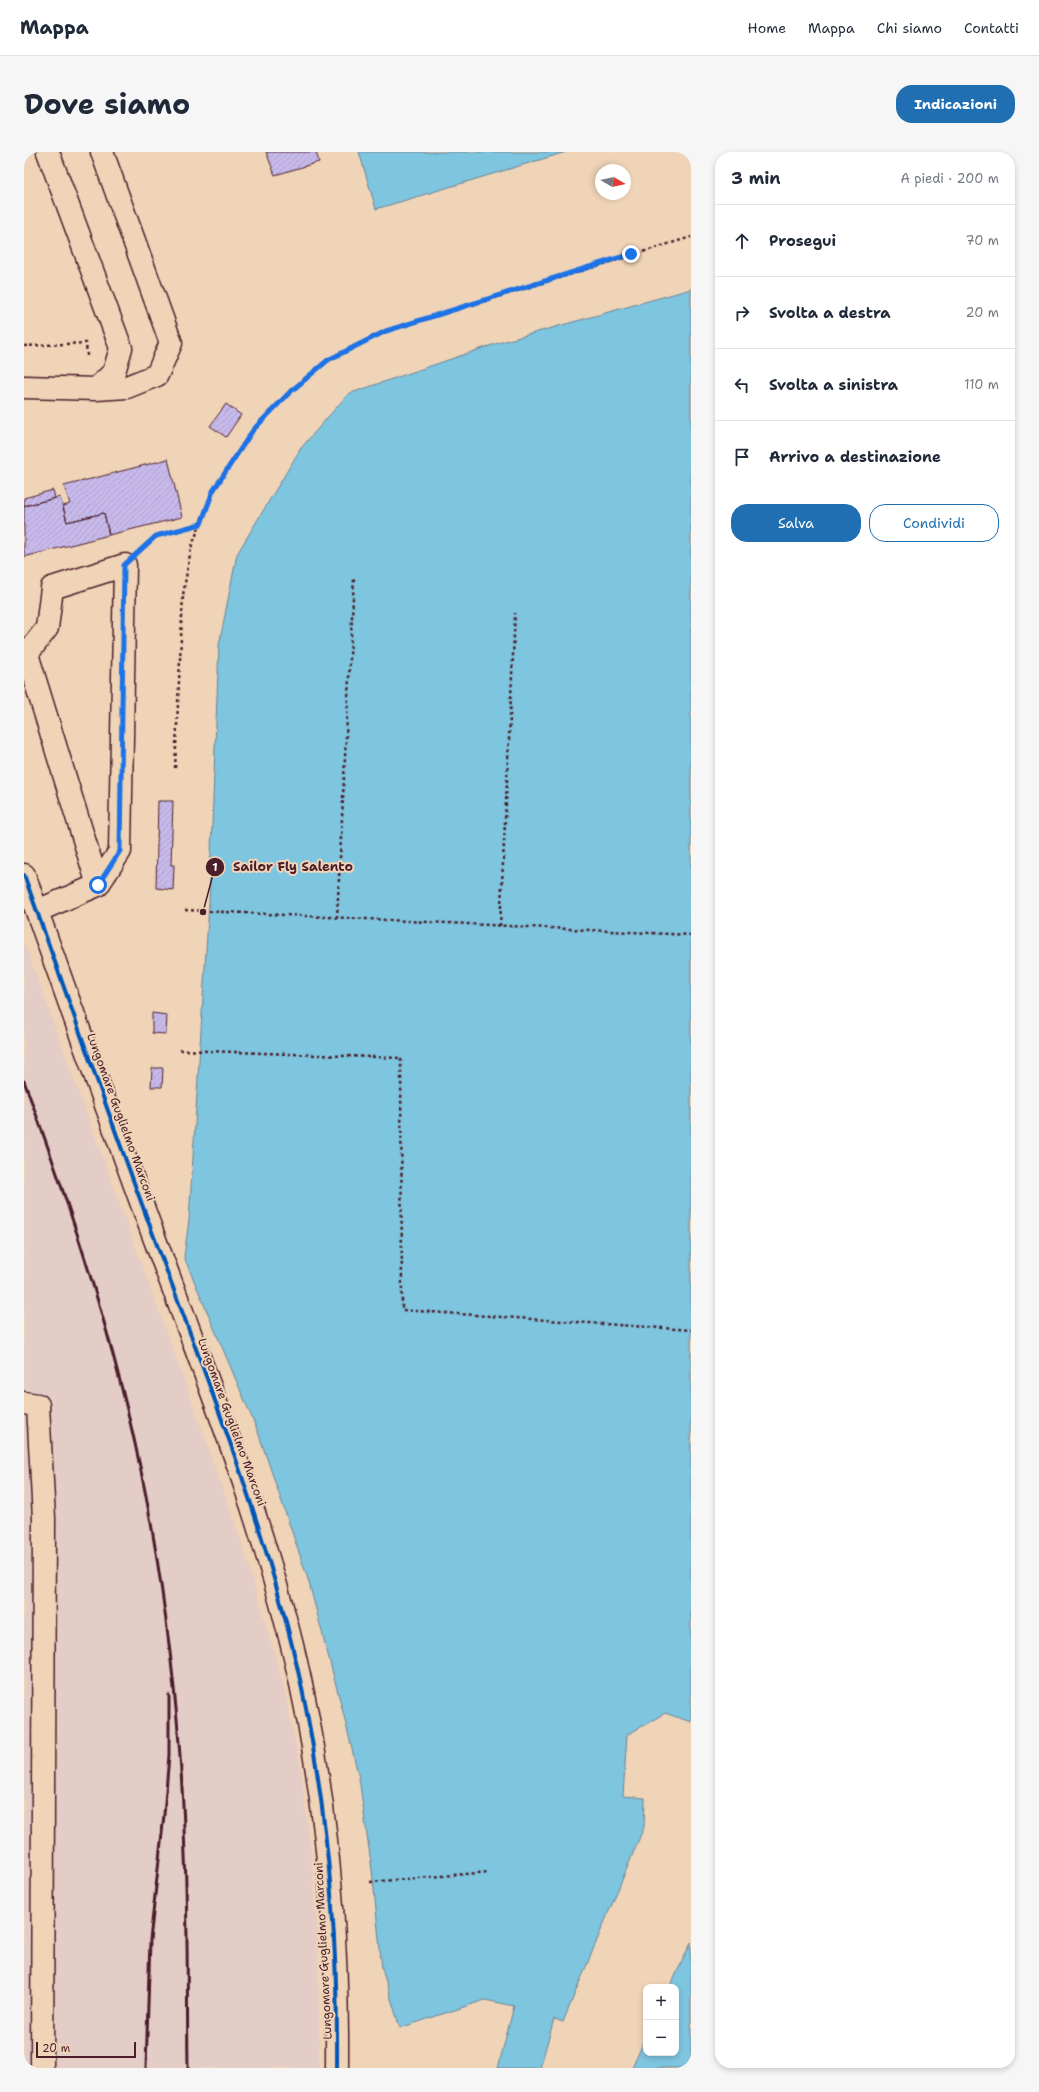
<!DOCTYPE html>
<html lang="it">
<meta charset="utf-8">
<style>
:root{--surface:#fff;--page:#f6f6f7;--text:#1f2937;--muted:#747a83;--line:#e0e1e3;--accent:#1f6fb2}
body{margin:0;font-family:"Shantell Sans",sans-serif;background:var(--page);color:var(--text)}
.controls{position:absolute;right:12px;bottom:12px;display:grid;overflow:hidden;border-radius:8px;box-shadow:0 2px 6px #0003}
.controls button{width:36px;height:36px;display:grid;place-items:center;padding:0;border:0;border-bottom:1px solid var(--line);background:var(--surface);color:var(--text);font:20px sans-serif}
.compass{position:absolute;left:571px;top:12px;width:36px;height:36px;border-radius:50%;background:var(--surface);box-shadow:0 2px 6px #0003;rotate:99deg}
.scale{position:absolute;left:12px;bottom:10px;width:100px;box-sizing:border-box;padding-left:4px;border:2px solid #4a1f2b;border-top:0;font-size:11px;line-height:14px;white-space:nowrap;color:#4a1f2b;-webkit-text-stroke:3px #f0d4b7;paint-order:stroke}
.stop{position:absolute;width:12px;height:12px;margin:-9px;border:3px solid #1a73e8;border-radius:50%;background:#fff}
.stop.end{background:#1a73e8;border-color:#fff;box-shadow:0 1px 4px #0008}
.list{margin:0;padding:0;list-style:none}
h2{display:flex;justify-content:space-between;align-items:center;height:52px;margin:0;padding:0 16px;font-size:17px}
h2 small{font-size:13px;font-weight:400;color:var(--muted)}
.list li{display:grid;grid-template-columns:26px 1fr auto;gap:12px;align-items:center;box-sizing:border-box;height:72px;padding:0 16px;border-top:1px solid var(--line)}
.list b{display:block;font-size:15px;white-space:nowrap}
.list em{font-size:13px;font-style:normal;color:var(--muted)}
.actions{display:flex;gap:8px;padding:12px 16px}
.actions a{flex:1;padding:9px 0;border:1px solid var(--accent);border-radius:16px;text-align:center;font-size:14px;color:var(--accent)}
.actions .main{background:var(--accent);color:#fff}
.icon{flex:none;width:22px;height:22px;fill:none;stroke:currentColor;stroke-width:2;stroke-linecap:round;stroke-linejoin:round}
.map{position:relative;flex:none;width:667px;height:1916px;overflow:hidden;border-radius:16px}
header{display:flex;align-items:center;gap:24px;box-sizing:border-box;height:56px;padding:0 20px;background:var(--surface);border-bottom:1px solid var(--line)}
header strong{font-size:19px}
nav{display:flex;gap:22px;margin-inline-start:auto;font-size:14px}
.intro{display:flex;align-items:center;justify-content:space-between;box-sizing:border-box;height:96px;padding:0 24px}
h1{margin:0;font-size:28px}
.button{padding:10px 18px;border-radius:16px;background:var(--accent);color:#fff;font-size:14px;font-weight:700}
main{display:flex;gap:24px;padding:0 24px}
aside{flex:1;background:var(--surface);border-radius:16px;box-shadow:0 2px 6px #0003}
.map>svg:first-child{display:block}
</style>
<header>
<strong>Mappa</strong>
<nav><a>Home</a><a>Mappa</a><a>Chi siamo</a><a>Contatti</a></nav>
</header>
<div class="intro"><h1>Dove siamo</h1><a class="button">Indicazioni</a></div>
<main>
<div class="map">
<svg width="667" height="1916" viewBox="0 0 667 1916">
<defs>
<pattern id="building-hatch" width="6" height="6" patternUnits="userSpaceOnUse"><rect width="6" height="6" fill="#c7baeb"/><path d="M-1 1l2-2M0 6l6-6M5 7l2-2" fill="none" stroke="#ac9fca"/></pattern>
</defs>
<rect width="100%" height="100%" fill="#f0d4b7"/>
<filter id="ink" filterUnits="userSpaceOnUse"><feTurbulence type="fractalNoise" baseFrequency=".025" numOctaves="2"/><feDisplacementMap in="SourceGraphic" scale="8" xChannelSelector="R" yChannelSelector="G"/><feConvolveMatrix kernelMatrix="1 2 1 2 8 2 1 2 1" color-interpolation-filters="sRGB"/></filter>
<g filter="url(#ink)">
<path fill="#e4ccc7" d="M0,790L180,1283L223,1407L258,1529L276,1613L289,1718L294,1784L295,1916H0Z"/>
<path fill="#7ec5df" stroke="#698397" d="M335,0H542L352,57Z
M667,137V1570L641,1561L603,1583L599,1644L621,1646L620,1675L539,1870L530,1867L516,1916H474L490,1854L461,1848L376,1876L358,1817L348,1718L335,1626L318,1556L284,1427L234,1280L160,1105L165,1068L185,751L195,493L213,402L277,296L324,242L474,191Z
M667,1790V1916H608L622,1885V1901H652V1835H646Z"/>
<path fill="url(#building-hatch)" stroke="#4a1f2b" d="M242,0H292L295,10L251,23Z
M202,252L217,263L202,285L186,274Z
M144,307L158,365L85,383L80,361L43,370L39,354L46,352L40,334Z
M29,338L31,346L0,354V346Z
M36,345L43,370L80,361L85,383L0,405V354Z
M134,649H149L147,713H150L149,738L132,736Z
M128,861L143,863L142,882L128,881Z
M128,916H139L138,935H127Z"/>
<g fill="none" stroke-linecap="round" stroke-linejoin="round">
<defs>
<path id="minor" d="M24,0L97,196L90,220L72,237
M0,235L72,237L103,235L133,223L147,191L78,0
M101,413L96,699L74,733L3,502L23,476L28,436Z
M0,723C44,846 87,970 133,1093C187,1237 244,1381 277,1532C304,1658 314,1787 313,1916
M13,759L74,733
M0,1251L14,1253L20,1367L18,1916"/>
</defs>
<use href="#minor" stroke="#4a1f2b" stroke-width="25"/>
<path stroke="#4a1f2b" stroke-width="2.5" stroke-dasharray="3 3" stroke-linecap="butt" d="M0,194L62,191L63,204
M121,394L132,384L176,372
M151,616L159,443L167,396L189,339L229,278L266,240L304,208L362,179L667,85
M161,758L667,783
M313,766L330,425
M476,774L491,461
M156,898L377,906L378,1158L667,1178
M346,1730L465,1720"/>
<use href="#minor" stroke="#f0d4b7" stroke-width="22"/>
<path stroke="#4a1f2b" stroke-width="3" d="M0,929C53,1073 100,1219 127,1371C146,1480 158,1593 161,1703C164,1774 163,1845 164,1916
M122,1916L126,1788L140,1663L145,1603V1543"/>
<defs>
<path id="cycleway" d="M0,723C44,846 87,970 133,1093C187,1237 244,1381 277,1532C304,1658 314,1787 313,1916"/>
</defs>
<use href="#cycleway" stroke="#f0d4b7" stroke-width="6"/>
<use href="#cycleway" stroke="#0057b8" stroke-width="4"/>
</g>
</g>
<g fill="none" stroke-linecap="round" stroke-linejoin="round" filter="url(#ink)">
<path stroke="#1a73e8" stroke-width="5" d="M74,733L96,699L100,413L132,384L177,372L189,339L229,278L266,240L304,208L362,179L607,102"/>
</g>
<g text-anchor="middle" stroke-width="4" stroke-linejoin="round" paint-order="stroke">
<g font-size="12" fill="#4a1f2b" stroke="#f0d4b7">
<text transform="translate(97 965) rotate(70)" y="4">Lungomare Guglielmo Marconi</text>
<text transform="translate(208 1270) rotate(70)" y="4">Lungomare Guglielmo Marconi</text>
<text transform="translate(299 1799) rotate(-93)" y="4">Lungomare Guglielmo Marconi</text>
</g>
</g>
<path fill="none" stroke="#4a1f2b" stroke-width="1.5" d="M179 760L191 715"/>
<g fill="#4a1f2b" stroke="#f0d4b7" stroke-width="1.5">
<circle cx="179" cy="760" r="4"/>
<circle cx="191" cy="715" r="10"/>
</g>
<g font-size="12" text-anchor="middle" font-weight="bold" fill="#fff">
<text x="191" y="719">1</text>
</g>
<g font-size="13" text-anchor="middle" font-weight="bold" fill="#4a1f2b" stroke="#f0d4b7" stroke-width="4" stroke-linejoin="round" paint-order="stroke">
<text x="269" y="719">Sailor Fly Salento</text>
</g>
</svg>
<div class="controls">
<button>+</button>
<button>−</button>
</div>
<svg class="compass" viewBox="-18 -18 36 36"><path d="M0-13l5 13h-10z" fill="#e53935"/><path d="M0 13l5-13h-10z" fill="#747a83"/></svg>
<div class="scale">20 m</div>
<div class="stop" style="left:74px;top:733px"></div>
<div class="stop end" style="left:607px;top:102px"></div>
</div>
<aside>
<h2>3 min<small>A piedi · 200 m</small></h2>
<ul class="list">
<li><svg class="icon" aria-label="ahead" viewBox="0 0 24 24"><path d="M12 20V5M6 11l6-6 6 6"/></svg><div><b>Prosegui</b></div><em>70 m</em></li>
<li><svg class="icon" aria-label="right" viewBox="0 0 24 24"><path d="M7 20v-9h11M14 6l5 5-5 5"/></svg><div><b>Svolta a destra</b></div><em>20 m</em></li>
<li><svg class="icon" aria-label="left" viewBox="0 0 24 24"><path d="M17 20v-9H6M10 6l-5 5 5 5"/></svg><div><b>Svolta a sinistra</b></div><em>110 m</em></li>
<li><svg class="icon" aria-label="arrive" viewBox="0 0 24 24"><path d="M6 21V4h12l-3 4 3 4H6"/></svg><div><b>Arrivo a destinazione</b></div></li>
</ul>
<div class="actions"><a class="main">Salva</a><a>Condividi</a></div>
</aside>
</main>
